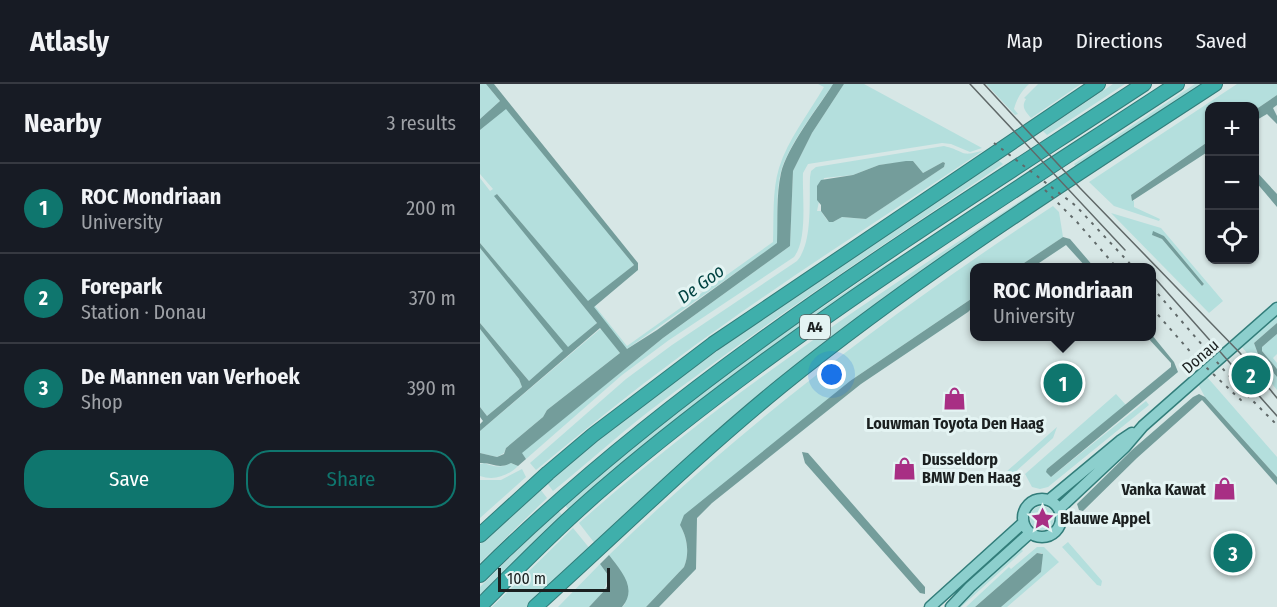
<!DOCTYPE html>
<meta charset="utf-8">
<style>
:root{--surface:#171b24;--page:#20242c;--text:#f1f3f6;--muted:#9ea1a6;--line:#363941;--accent:#0f766e}
body{margin:0;font-family:"Fira Sans Condensed",sans-serif;background:var(--page);color:var(--text)}
.controls{position:absolute;right:18px;top:18px;display:grid;overflow:hidden;border-radius:12px;box-shadow:0 2px 4px #0004}
.controls button{width:54px;height:54px;display:grid;place-items:center;padding:0;border:0;border-bottom:2px solid var(--line);background:var(--surface);color:var(--text);font:30px sans-serif}
.scale{position:absolute;left:18px;bottom:15px;width:112px;box-sizing:border-box;padding-left:6px;border:3px solid #1b2020;border-top:0;font-size:16px;line-height:21px;white-space:nowrap;color:#1b2020;-webkit-text-stroke:4px #e4f4f3;paint-order:stroke}
.you{position:absolute;left:352px;top:291px;width:21px;height:21px;margin:-15px;border:4px solid #fff;border-radius:50%;background:#1a73e8;box-shadow:0 0 0 9px #1a73e833}
.badge{display:grid;place-items:center;width:39px;height:39px;border-radius:50%;background:var(--accent);color:#fff;font-size:20px;font-weight:700}
.pin{position:absolute;translate:-50% -50%;border:3px solid #fff;box-shadow:0 2px 6px #0006}
.popup{position:absolute;left:490px;top:179px;width:186px;height:78px;box-sizing:border-box;display:grid;place-content:center;border-radius:12px;background:var(--surface);filter:drop-shadow(0 2px 4px #0005);font-size:20px;white-space:nowrap;color:var(--muted)}
.popup b{font-size:22px;color:var(--text)}
.popup::after{content:'';position:absolute;left:50%;top:100%;margin-left:-12px;border:12px solid transparent;border-top-color:var(--surface)}
.list{margin:0;padding:0;list-style:none}
h2{display:flex;justify-content:space-between;align-items:center;height:78px;margin:0;padding:0 24px;font-size:26px}
h2 small{font-size:20px;font-weight:400;color:var(--muted)}
.list li{display:grid;grid-template-columns:39px 1fr auto;gap:18px;align-items:center;box-sizing:border-box;height:90px;padding:0 24px;border-top:2px solid var(--line)}
.list b{display:block;font-size:22px;white-space:nowrap}
.list p{margin:0;font-size:20px;white-space:nowrap;color:var(--muted)}
.list em{font-size:20px;font-style:normal;color:var(--muted)}
.actions{display:flex;gap:12px;padding:18px 24px}
.actions a{flex:1;padding:14px 0;border:2px solid var(--accent);border-radius:24px;text-align:center;font-size:21px;color:var(--accent)}
.actions .main{background:var(--accent);color:#fff}
.icon{flex:none;width:33px;height:33px;fill:none;stroke:currentColor;stroke-width:2;stroke-linecap:round;stroke-linejoin:round}
.map{position:relative;flex:none;width:797px;height:523px;overflow:hidden}
header{display:flex;align-items:center;gap:36px;box-sizing:border-box;height:84px;padding:0 30px;background:var(--surface);border-bottom:2px solid var(--line)}
header strong{font-size:28px}
nav{display:flex;gap:33px;margin-inline-start:auto;font-size:21px}
main{display:flex}
aside{flex:1;background:var(--surface)}
.map>svg:first-child{display:block}
</style>
<header>
<strong>Atlasly</strong>
<nav><a>Map</a><a>Directions</a><a>Saved</a></nav>
</header>
<main>
<aside>
<h2>Nearby<small>3 results</small></h2>
<ul class="list">
<li><span class="badge">1</span><div><b>ROC Mondriaan</b><p>University</p></div><em>200 m</em></li>
<li><span class="badge">2</span><div><b>Forepark</b><p>Station · Donau</p></div><em>370 m</em></li>
<li><span class="badge">3</span><div><b>De Mannen van Verhoek</b><p>Shop</p></div><em>390 m</em></li>
</ul>
<div class="actions"><a class="main">Save</a><a>Share</a></div>
</aside>
<div class="map">
<svg width="797" height="523" viewBox="0 0 797 523">
<rect width="100%" height="100%" fill="#d7e7e6"/>
<path fill="#b4dfdd" fill-rule="evenodd" d="M0,0H6L20,17L0,35Z
M338,0H353C336,26 312,56 302,84C295,107 298,135 298,159L147,265L145,264L114,224V221L147,262L293,158C294,134 292,107 299,84C308,55 329,29 344,3Z
M364,0H384L502,64L490,68L471,60L462,59L328,80L323,89C322,111 328,156 314,173L189,256L142,291L46,375L41,369L183,254L310,162L313,87L332,49Z
M506,0H549C541,8 537,14 534,25L538,30L535,31Z
M558,0H601L551,34C545,27 541,23 546,15L544,14Z
M633,0H645L567,51L563,47Z
M715,0H727L598,85L594,80Z
M757,0H797V11L775,26L774,22H730L729,57L651,111L652,116L654,117V123L680,135L679,137L634,122L609,98Z
M26,24L154,181L108,218L17,110L15,112L117,239L88,264L0,159V94L10,107L13,105L0,90V46Z
M464,62C486,67 479,74 504,66C402,134 298,200 199,273C150,309 103,347 56,386L50,379L146,295L192,261L317,177C333,159 329,116 330,93L331,87L336,83ZM433,77L443,89L463,78L465,79L464,83L386,135L362,133L353,138L347,136L341,127H337L344,94L373,91L399,81Z
M518,76L523,80C403,161 283,240 168,328C136,353 105,381 73,407L67,399C208,279 364,179 518,76Z
M557,106L561,110L456,180L116,461L99,439C241,313 399,209 557,106Z
M573,122L579,128L583,153L538,183L494,184V213L370,297L200,441C207,453 210,469 204,483L166,523H142L145,520L129,471C265,339 415,226 573,122Z
M631,129L681,144L743,217L729,229ZM672,151L684,152L724,200L722,202L682,155Z
M0,164L84,267L49,297L0,239Z
M425,169L330,238L89,426L84,420C167,347 255,279 349,219C374,202 399,184 425,169Z
M797,232V239L774,259L778,270L797,293V306L762,263Z
M0,245L39,295L42,303L7,332L0,323Z
M122,245L140,269L67,326L63,333L26,364L24,369L17,373L0,369V347L119,246Z
M797,250V270L793,274L797,279V285L782,267V263Z
M727,293L797,373V393L725,313L718,300Z
M636,310L646,321L567,385L571,393L666,317L669,321L568,403L560,405L552,403L545,390Z
M577,343L573,354L533,390H527L526,388Z
M4,379C15,383 21,384 31,379L38,382C28,392 14,397 0,392V380Z
M42,385L46,393L0,434V396H21Z
M60,405L67,414L0,479V460Z
M550 434a12 12 0 1 1 24 0a12 12 0 1 1-24 0Z
M78,426L83,432L0,511V503Z
M93,444L111,466L51,523H12Z
M588,458L622,497L621,502L617,501L582,463Z
M539,463L543,467L481,523H475Z
M557,463H564L579,478L527,523H521L561,488L562,469H557L495,523H486L529,483L531,485Z
M120,480L128,491C127,506 119,513 109,523H78Z"/>
<path fill="#749d9b" d="M6,0H14L158,179V186L114,223L147,265L177,246L297,159C298,135 296,112 301,89C307,63 338,24 353,0H364L332,49L313,87L310,162L183,254L42,369L46,375L38,382L31,379C17,386 13,378 0,379V369L17,373L24,370L26,364L63,333L67,326L140,269L120,244L0,347V340L3,337L0,333V323L7,332L42,303L39,295L0,245V239L49,297L83,267L0,164V159L88,263L117,239L14,112L17,110L108,217L154,181L26,25L0,46V35L20,17Z
M797,11V21L793,24L797,32V40L787,30L775,37V26Z
M729,57V67L652,117L651,111Z
M426,77H433L443,89L463,78L465,79L464,83L386,135L362,133L353,138H349L341,127V121L337,116V102L341,96L373,91L399,81Z
M774,85L797,110V123L775,97Z
M673,147L684,152L724,200L722,202L682,155L672,151Z
M583,153L590,155L614,183H606L586,161L553,183H538Z
M494,213V222L488,228L381,300L232,419L217,434L216,485L179,523H166L204,483C210,469 207,453 200,441L204,431L370,297Z
M797,239V250L782,263V267L797,285V293L778,270L774,259Z
M672,251L694,278L698,288L571,393L566,388L567,385L691,283V279L667,253Z
M719,310L725,313L797,393V401L722,316L657,374L603,427L599,426L597,420L652,366L713,313Z
M322,368L328,369L445,503V510L440,509L325,379Z
M557,469L563,470L561,488L521,523H495Z
M129,471C141,487 158,504 142,523H109L124,507L128,501V491L120,480Z"/>
<g fill="none" stroke-linecap="round" stroke-linejoin="round">
<defs>
<path id="major" d="M543 434a19 19 0 1 1 38 0a19 19 0 1 1-38 0Z
M569,416L640,357L652,349
M579,425L645,363L663,342L797,224
M450,523L543,439
M471,523L490,503L550,449"/>
<path id="highway" d="M0,451L68,389L113,351L233,260L618,0
M0,491C196,296 434,151 664,0
M0,522C42,480 83,438 128,400C303,251 505,126 697,0
M55,523C137,449 215,372 301,302C438,191 588,96 735,0"/>
</defs>
<use href="#major" stroke="#327d7a" stroke-width="13"/>
<use href="#highway" stroke="#327d7a" stroke-width="16"/>
<use href="#major" stroke="#8ccfcd" stroke-width="10"/>
<use href="#highway" stroke="#3fafab" stroke-width="14"/>
<path stroke="#606969" stroke-width="1.5" d="M490,0L645,166
M504,0L600,104L760,269L797,314
M672,191L797,332"/>
<path stroke="#606969" stroke-width="2" stroke-dasharray="3 6" stroke-linecap="butt" d="M514,59L596,122L654,184
M565,106L597,138L637,184
M672,203L756,300L797,341
M672,224L714,272L763,318"/>
</g>
<defs>
<symbol id="shop-bare" viewBox="-9 -9 18 18"><path d="M-5-2.5h2.3a2.7 3.5 0 0 1 5.4 0H5L5.5 6h-11ZM-1.5-2.5h3a1.5 2.3 0 0 0-3 0Z" fill="#a82f84" stroke="#e4f4f3" stroke-width="2.5" paint-order="stroke"/></symbol>
<symbol id="sight-bare" viewBox="-9 -9 18 18"><path d="M0-6L1.8-2.2L6-1.7L2.9 1.2L3.7 5.4L0 3.3L-3.7 5.4L-2.9 1.2L-6-1.7L-1.8-2.2Z" fill="#a82f84" stroke="#e4f4f3" stroke-width="2.5" paint-order="stroke"/></symbol>
</defs>
<g fill-rule="evenodd">
<use href="#shop-bare" x="458" y="298" width="33" height="33"/>
<use href="#shop-bare" x="408" y="368" width="33" height="33"/>
<use href="#shop-bare" x="728" y="388" width="33" height="33"/>
<use href="#sight-bare" x="546" y="418" width="33" height="33"/>
</g>
<g text-anchor="middle" stroke-width="6" stroke-linejoin="round" paint-order="stroke">
<rect fill="#e4f4f3" stroke="#57605f" stroke-width="1.5" x="320" y="231" width="30" height="24" rx="4.5"/>
<g font-size="15" font-weight="bold" fill="#1b2020">
<text x="335" y="248">A4</text>
</g>
<g font-size="16" fill="#1b2020" stroke="#e4f4f3">
<text transform="translate(720 272) rotate(-41)" y="6">Donau</text>
</g>
<g font-size="16" font-weight="bold" fill="#1b2020" stroke="#e4f4f3" text-anchor="start">
<text x="475" y="345" text-anchor="middle">Louwman Toyota Den Haag</text>
<text x="442" y="381">Dusseldorp<tspan x="442" dy="18">BMW Den Haag</tspan></text>
<text x="726" y="411" text-anchor="end">Vanka Kawat</text>
<text x="580" y="440">Blauwe Appel</text>
</g>
<g font-size="18" font-style="italic" fill="#004241" stroke="#e4f4f3">
<text transform="translate(221 200) rotate(-36)" y="6">De Goo</text>
</g>
</g>
</svg>
<div class="controls">
<button>+</button>
<button>−</button>
<button><svg class="icon" aria-label="locate" viewBox="0 0 24 24"><circle cx="12" cy="12" r="6"/><path d="M12 2v4M12 18v4M2 12h4M18 12h4"/></svg></button>
</div>
<div class="scale">100 m</div>
<div class="you"></div>
<div class="pin badge" style="left:583px;top:299px">1</div>
<div class="popup"><b>ROC Mondriaan</b>University</div>
<div class="pin badge" style="left:771px;top:291px">2</div>
<div class="pin badge" style="left:753px;top:469px">3</div>
</div>
</main>
